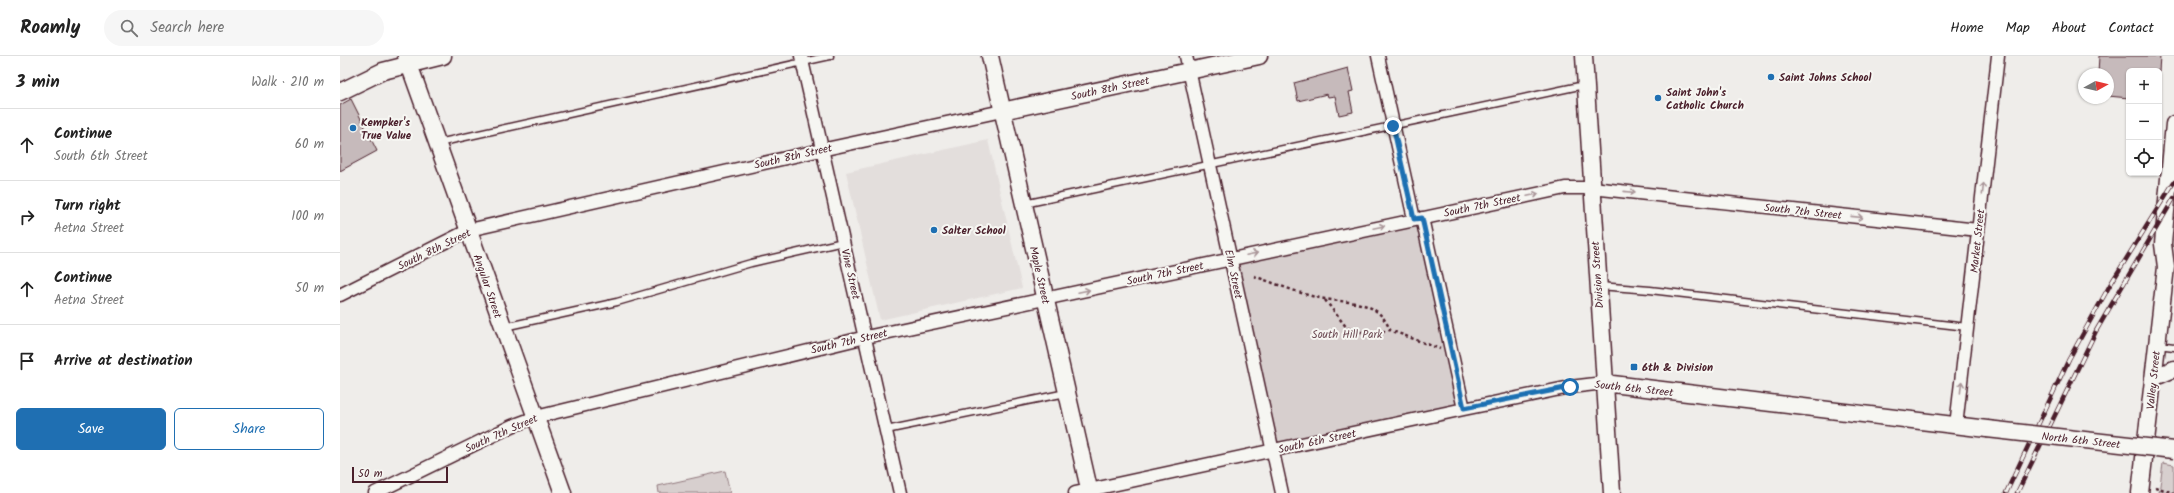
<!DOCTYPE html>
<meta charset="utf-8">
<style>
:root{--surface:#fff;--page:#f6f6f6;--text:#222;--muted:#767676;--line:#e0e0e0;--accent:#1f6fb2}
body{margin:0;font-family:Kalam,sans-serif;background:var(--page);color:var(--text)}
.controls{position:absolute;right:12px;top:12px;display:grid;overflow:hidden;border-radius:6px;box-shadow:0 1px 3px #0004}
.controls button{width:36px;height:36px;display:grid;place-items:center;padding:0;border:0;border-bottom:1px solid var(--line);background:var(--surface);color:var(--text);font:20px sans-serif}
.compass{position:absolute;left:1738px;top:12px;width:36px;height:36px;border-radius:50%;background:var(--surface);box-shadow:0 1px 3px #0004;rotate:82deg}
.scale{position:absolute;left:12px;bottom:10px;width:96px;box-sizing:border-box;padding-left:4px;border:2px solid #4a1f2b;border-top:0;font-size:11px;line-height:14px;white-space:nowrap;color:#4a1f2b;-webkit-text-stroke:3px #f6f6f2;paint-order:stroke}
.stop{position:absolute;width:12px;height:12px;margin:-9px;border:3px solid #1f6fb2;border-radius:50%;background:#fff}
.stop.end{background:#1f6fb2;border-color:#fff;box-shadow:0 1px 4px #0008}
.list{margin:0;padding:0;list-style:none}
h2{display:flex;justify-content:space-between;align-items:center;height:52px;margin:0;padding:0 16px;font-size:17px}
h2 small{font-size:13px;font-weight:400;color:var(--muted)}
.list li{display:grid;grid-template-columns:26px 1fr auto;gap:12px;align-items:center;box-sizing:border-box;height:72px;padding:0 16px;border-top:1px solid var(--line)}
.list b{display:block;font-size:15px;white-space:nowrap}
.list p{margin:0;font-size:13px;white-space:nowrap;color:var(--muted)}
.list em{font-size:13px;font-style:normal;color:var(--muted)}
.actions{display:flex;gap:8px;padding:12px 16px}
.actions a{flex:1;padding:9px 0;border:1px solid var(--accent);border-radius:6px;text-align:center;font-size:14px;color:var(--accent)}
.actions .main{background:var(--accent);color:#fff}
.icon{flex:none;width:22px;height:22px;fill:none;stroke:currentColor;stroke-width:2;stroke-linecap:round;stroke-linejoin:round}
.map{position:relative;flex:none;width:1834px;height:437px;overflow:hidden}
header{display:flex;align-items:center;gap:24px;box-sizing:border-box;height:56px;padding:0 20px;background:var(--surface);border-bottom:1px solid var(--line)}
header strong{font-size:19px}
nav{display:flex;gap:22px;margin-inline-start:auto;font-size:14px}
.search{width:280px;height:36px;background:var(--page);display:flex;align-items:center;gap:10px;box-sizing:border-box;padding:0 14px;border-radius:22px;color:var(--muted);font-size:15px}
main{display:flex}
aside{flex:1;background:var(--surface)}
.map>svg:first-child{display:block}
</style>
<header>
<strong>Roamly</strong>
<div class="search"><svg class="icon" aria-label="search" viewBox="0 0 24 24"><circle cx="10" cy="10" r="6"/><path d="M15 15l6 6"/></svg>Search here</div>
<nav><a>Home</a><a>Map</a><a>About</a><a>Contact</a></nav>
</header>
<main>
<aside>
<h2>3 min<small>Walk · 210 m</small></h2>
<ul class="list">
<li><svg class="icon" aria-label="ahead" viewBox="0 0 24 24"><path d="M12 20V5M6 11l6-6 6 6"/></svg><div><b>Continue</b><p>South 6th Street</p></div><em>60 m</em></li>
<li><svg class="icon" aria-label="right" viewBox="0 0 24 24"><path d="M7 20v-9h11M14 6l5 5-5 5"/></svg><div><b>Turn right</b><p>Aetna Street</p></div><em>100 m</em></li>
<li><svg class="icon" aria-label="ahead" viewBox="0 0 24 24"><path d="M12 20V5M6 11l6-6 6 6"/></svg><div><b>Continue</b><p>Aetna Street</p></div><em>50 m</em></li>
<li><svg class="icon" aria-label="arrive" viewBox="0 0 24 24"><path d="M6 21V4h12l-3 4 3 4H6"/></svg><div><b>Arrive at destination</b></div></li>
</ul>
<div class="actions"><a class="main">Save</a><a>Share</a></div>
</aside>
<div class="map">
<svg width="1834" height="437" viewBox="0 0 1834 437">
<rect width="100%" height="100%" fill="#efedea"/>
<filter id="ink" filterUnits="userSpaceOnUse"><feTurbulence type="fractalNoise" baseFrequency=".025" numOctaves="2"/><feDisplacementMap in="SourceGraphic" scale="8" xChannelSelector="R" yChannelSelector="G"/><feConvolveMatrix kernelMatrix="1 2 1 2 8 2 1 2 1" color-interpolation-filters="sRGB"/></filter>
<g filter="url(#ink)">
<path fill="#e3dedc" d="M648,84L682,232L540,264L506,116Z"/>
<path fill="#d7cfce" stroke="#90777c" d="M1082,162L1124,353L932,395L891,203Z
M1823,407L1834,409V437H1819Z
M385,415L390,437H319L318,430Z"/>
<path fill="#c6babb" stroke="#4a1f2b" d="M1759,0H1820L1819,15H1789V42L1768,40V18H1758Z
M1008,12L1013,35L1009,36L1013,56L999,59L995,40L988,41L987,38L958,45L954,27Z
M11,43L37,95L0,115V49Z"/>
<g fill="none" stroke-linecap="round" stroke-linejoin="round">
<defs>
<path id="lane" d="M98,87L490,0
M684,148L1244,29
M1259,230L1310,234L1627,271
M164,271L277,246L411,207L503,186
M1818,289L1834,291
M546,374L726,337"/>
<path id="street" d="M461,0L560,437
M846,0L942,437
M1038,0L1074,163
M1082,162L1124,353
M0,239L129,174L481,94L662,55
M1616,370L1658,0
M35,437L172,370L196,361L526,281L1225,132H1252L1638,174
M735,437L1124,353L1230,331L1264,327"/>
<path id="secondary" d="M66,0L223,437
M650,0L750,437
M1244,0L1272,437
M0,36L43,15L103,0
M662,55L919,0
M1813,322L1834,313
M1264,327L1647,373
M1800,437L1826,211L1823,188L1834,68"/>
</defs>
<use href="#lane" stroke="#4a1f2b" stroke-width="9"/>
<use href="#street" stroke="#4a1f2b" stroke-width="15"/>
<use href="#secondary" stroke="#4a1f2b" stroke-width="19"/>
<path stroke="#4a1f2b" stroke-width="2.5" stroke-dasharray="3 3" stroke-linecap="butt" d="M914,220C934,227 965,240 985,243C1013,248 1037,243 1050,274
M985,244L1007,272L1028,278L1050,274L1100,293
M1815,431L1834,437"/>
<use href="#lane" stroke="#f6f6f2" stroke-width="6"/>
<use href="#street" stroke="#f6f6f2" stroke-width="12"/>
<use href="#secondary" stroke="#f6f6f2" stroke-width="16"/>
<defs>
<path id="rail" d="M1666,437L1729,303L1770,229L1834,126
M1677,437L1756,275L1834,142"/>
</defs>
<use href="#rail" stroke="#4a1f2b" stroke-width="4.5"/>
<use href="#rail" stroke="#f6f6f2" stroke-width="3" stroke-dasharray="9" stroke-linecap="butt"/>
<defs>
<path id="secondary-bridge" d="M1647,373L1834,394"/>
</defs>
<use href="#secondary-bridge" stroke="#4a1f2b" stroke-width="19" stroke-linecap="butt"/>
<use href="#secondary-bridge" stroke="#f6f6f2" stroke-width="16"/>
</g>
<defs><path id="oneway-shaft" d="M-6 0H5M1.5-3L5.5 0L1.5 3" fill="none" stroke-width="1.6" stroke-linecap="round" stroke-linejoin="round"/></defs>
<g stroke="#a99598">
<use href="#oneway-shaft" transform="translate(1643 133) rotate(-83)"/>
<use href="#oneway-shaft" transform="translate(1290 136) rotate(6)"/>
<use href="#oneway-shaft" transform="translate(1193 139) rotate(-12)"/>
<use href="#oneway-shaft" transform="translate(1517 161) rotate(6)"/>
<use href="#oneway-shaft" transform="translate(1039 171) rotate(-12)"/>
<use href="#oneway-shaft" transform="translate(912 198) rotate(-12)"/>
<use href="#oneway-shaft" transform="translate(744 235) rotate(-12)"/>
<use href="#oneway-shaft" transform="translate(1621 331) rotate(-84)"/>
</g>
</g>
<g fill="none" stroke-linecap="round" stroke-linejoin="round" filter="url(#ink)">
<path stroke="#1f6fb2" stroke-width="5" d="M1053,70L1074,163L1082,162L1124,352L1230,331"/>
</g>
<g fill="#1f6fb2" stroke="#f6f6f2" stroke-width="1.5">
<circle cx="1431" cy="21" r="4"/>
<circle cx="1318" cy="42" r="4"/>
<circle cx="13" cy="72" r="4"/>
<circle cx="594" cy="174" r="4"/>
<rect x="1290" y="307" width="8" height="8" rx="2"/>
</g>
<g text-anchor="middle" stroke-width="4" stroke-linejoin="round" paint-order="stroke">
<g font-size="11" font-weight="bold" fill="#4a1f2b" stroke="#f6f6f2" text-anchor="start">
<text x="1439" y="25">Saint Johns School</text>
<text x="1326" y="40">Saint John's<tspan x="1326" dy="13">Catholic Church</tspan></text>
<text x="21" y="70">Kempker's<tspan x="21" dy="13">True Value</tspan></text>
<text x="602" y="178">Salter School</text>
<text x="1302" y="315">6th &amp; Division</text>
</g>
<g font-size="11" fill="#4a1f2b" stroke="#f6f6f2">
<text transform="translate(770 32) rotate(-12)" y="4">South 8th Street</text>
<text transform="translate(453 100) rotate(-13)" y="4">South 8th Street</text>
<text transform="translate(1142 149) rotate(-12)" y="4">South 7th Street</text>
<text transform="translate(1463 155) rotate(6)" y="4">South 7th Street</text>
<text transform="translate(1637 185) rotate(-84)" y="4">Market Street</text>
<text transform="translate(94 193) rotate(-26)" y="4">South 8th Street</text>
<text transform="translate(825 217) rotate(-12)" y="4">South 7th Street</text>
<text transform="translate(511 218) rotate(77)" y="4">Vine Street</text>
<text transform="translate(894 218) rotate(78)" y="4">Elm Street</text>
<text transform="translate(700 219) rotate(77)" y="4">Maple Street</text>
<text transform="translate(1257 219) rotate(-94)" y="4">Division Street</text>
<text transform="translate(148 230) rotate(71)" y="4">Angular Street</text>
<text transform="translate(509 285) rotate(-13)" y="4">South 7th Street</text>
<text transform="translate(1813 324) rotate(-84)" y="4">Valley Street</text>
<text transform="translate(1294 332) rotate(6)" y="4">South 6th Street</text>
<text transform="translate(161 377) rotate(-24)" y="4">South 7th Street</text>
<text transform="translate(1741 384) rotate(6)" y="4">North 6th Street</text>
<text transform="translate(977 385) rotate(-12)" y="4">South 6th Street</text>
</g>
<g font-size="11" fill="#6d4b54" stroke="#f6f6f2">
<text x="1007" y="282">South Hill Park</text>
</g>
</g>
</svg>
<div class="controls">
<button>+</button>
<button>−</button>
<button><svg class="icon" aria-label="locate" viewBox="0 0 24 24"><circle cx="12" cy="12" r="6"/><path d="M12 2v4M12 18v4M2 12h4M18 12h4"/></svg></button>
</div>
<svg class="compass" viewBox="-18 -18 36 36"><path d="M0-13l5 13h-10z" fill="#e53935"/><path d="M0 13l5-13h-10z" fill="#767676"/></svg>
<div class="scale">50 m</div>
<div class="stop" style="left:1230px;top:331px"></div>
<div class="stop end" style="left:1053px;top:70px"></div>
</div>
</main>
